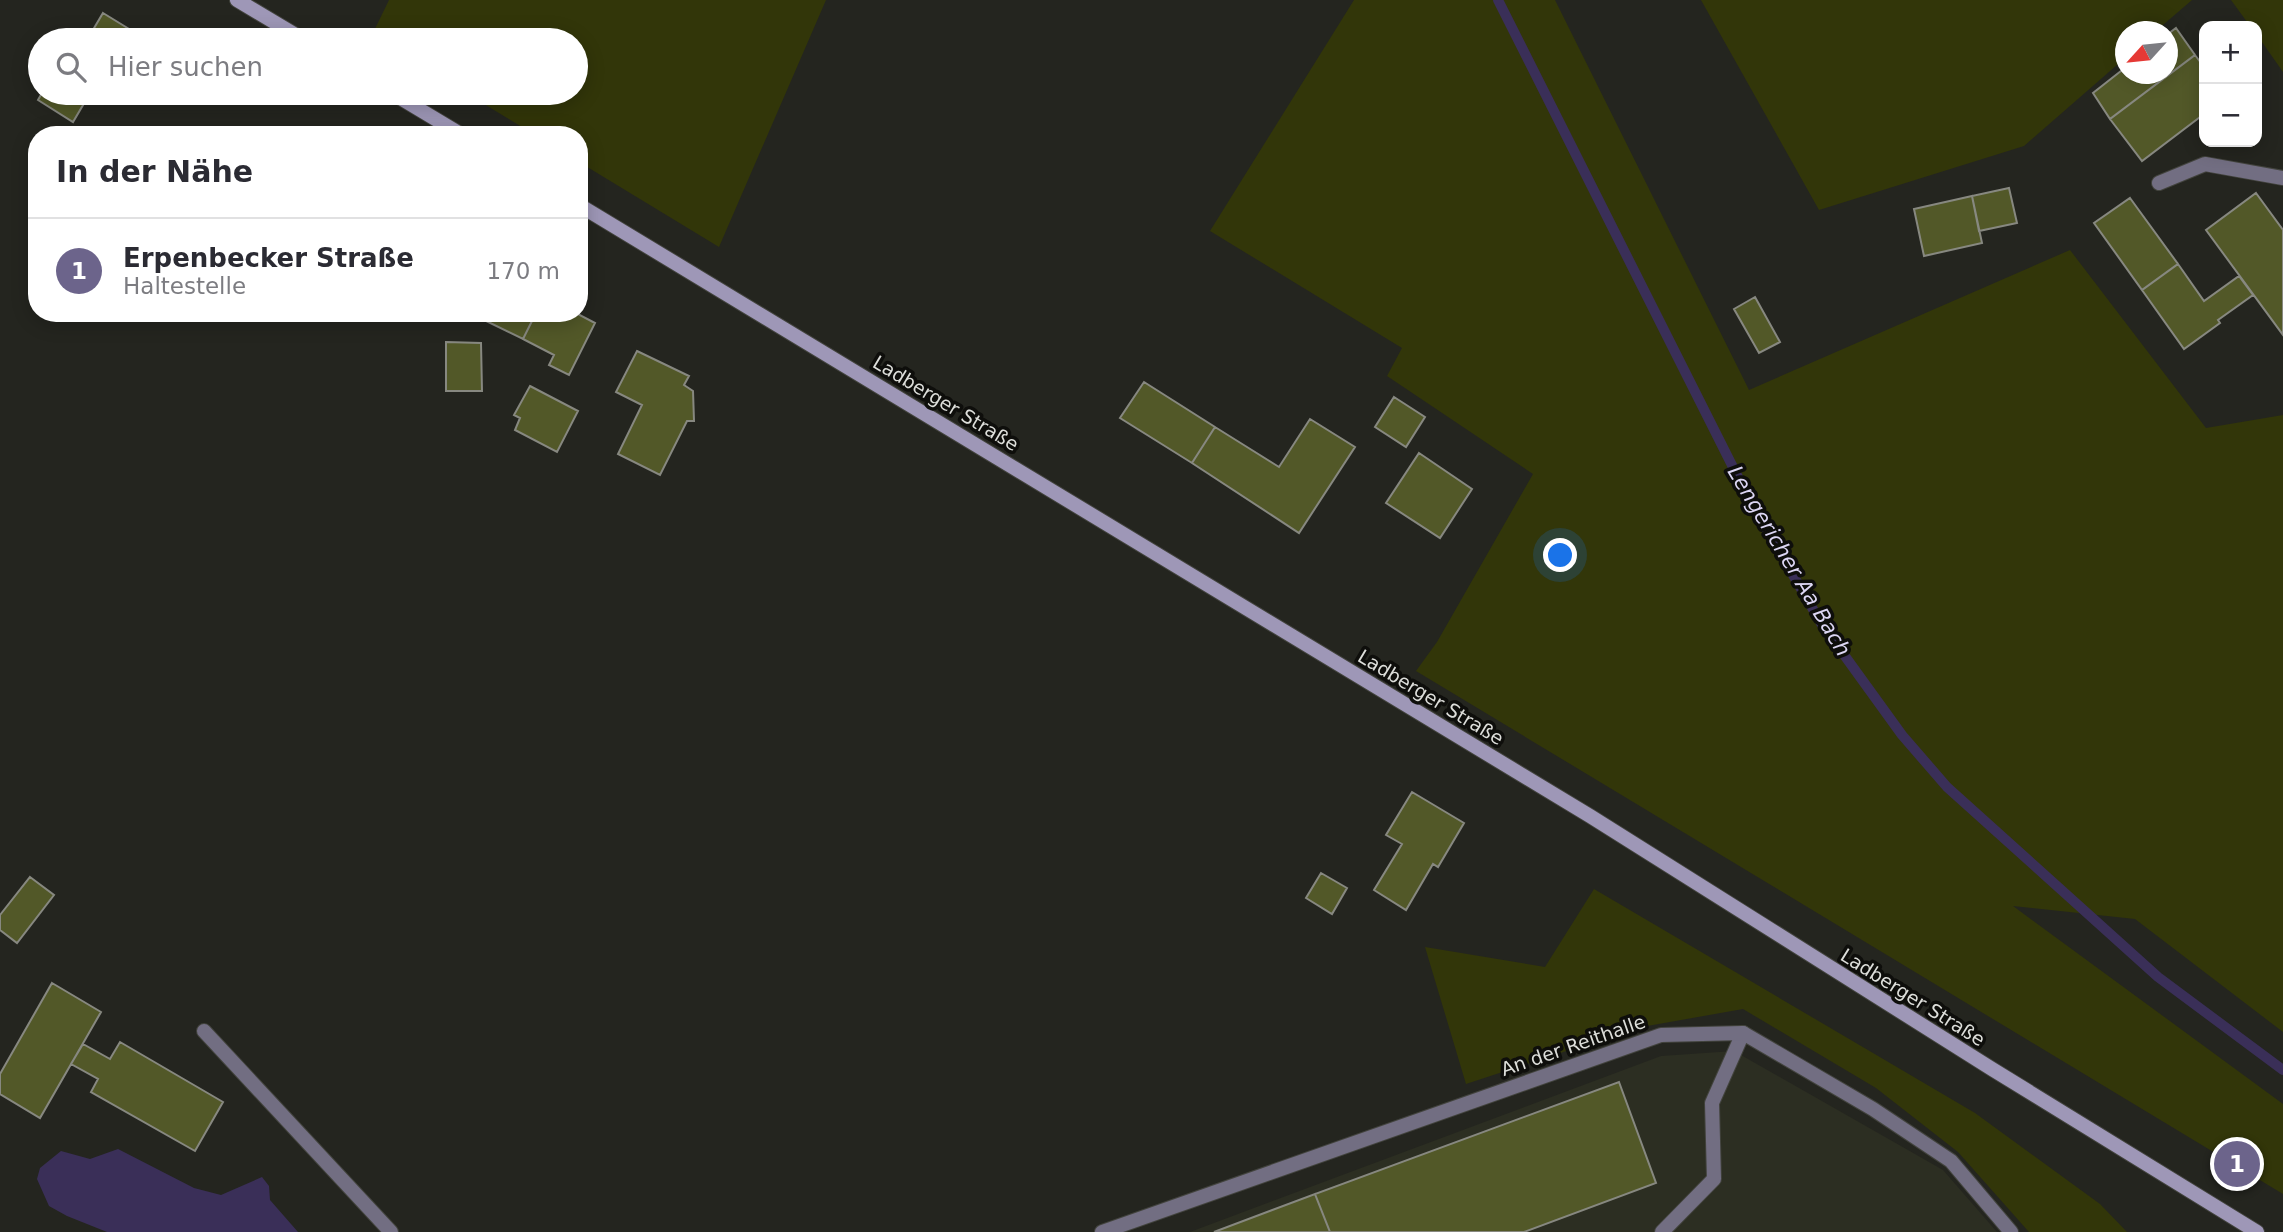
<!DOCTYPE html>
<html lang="de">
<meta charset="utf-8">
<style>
:root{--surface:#fff;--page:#f7f7f7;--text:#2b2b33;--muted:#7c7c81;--line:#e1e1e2;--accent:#6c648b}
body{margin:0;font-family:"DejaVu Sans",sans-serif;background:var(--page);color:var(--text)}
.controls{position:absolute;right:21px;top:21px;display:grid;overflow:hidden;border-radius:14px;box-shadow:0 4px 18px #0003}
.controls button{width:63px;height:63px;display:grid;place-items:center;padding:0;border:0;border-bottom:2px solid var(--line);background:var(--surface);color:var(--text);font:35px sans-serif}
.compass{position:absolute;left:2115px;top:21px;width:63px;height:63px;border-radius:50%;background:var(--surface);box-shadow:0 4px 18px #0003;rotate:243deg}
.you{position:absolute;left:1561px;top:556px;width:24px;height:24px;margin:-18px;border:5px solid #fff;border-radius:50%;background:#1a73e8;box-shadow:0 0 0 10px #1a73e833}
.badge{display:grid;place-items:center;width:46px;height:46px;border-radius:50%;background:var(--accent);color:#fff;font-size:23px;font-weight:700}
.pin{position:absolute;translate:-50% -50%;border:4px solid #fff;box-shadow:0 2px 7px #0006}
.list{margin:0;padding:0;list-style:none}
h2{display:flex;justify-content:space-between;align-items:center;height:91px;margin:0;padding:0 28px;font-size:30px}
h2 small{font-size:23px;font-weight:400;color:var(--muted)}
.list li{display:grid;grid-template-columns:46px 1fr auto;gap:21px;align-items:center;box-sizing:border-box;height:105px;padding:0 28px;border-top:2px solid var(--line)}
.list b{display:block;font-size:26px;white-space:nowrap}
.list p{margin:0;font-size:23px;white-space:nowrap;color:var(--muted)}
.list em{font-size:23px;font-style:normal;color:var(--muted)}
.icon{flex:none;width:38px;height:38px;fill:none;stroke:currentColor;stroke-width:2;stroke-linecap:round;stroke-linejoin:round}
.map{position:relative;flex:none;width:2283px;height:1232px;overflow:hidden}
.search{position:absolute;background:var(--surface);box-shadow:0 4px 18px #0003;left:28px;top:28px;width:560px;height:77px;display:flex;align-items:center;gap:18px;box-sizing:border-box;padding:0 24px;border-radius:38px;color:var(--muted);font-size:26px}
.panel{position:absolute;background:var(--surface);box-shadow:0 4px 18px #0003;left:28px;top:126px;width:560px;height:196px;border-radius:28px}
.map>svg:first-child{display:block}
</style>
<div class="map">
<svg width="2283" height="1232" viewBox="0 0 2283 1232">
<rect width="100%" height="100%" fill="#24251f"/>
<path fill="#2c2e22" d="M1734,1051L1943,1170L1997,1232H1190L1661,1056Z"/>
<path fill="#323609" d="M389,0H826L719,247L579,162V135H535L466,93H576V40H380L372,35Z
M1354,0H1555L1749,390L2070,250L2206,428L2283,415V1032L2135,919L2013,906L2283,1104V1194L1416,671L1437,642L1533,474L1387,376L1402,348L1210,231Z
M1701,0H2192L2156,31L2126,32L2125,58L2024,146L1819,210Z
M2231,0H2283V72L2257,35V26H2250Z
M1594,889L1975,1113L2100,1204L2127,1232H2029L1958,1152L1876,1088L1743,1009L1636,1028L1466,1084L1425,947L1545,967Z"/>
<path fill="#3a2f58" d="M118,1149L194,1188L221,1195L262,1177L269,1186L270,1200L298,1232H107L67,1216L49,1206L37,1179L40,1168L61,1151L90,1159Z"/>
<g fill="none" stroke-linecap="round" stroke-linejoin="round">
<path stroke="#3a2f58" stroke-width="10" d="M1498,0L1751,503L1821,623L1902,735L1947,787L2158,977L2283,1070"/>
</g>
<path fill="#525828" stroke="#878880" stroke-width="2" d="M103,13L147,40H87Z
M2176,28L2195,55L2110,119L2093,93L2126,67V74H2168V34Z
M2195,55L2204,67V114L2142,161L2110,119Z
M42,93H62L83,105L73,122L38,100Z
M2009,188L2017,223L1979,231L1972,196Z
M2256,193L2283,230V335L2206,230Z
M1972,196L1982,243L1924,256L1914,209Z
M2130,198L2178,264L2142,290L2094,223Z
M2178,264L2204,301L2239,276L2253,295L2218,320L2220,323L2184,349L2142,290Z
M1755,297L1780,342L1759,353L1734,309Z
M483,313H536L523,339L480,318Z
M536,313H576L595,323L569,375L549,365L554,355L523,339Z
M446,342L481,343L482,391H446Z
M637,351L689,376L684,385L693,391L694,421H687L660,475L618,454L642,405L616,392Z
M1144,382L1215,427L1192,463L1120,418Z
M530,386L578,411L557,452L515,430L520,418L514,415Z
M1394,397L1425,417L1406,447L1375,427Z
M1310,419L1355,447L1299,533L1192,463L1215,427L1279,467Z
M1419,453L1472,489L1440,538L1386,503Z
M1412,792L1464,823L1438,867L1433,864L1406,910L1374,890L1402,844L1386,835Z
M1321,873L1347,888L1332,914L1306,898Z
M30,877L54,895L17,943L0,930V915Z
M52,983L101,1012L40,1118L0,1094V1074Z
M120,1042L223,1102L195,1151L91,1092L98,1079L71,1064L83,1044L110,1059Z
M1619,1082L1656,1183L1524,1232H1330L1315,1194Z
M1315,1194L1330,1232H1214Z"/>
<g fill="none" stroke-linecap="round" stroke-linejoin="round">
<defs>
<path id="lane" d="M2159,183L2205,164L2283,178
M204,1031L391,1232
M1662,1232L1714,1179L1712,1103L1743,1033"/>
<path id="street" d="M1102,1232L1661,1035L1743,1033L1873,1109L1951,1161L2011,1232"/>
<path id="secondary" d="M237,0L304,40
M392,93L462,135
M579,205L1590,816L1992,1069L2257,1232"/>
</defs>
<use href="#lane" stroke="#42433d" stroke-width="16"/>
<use href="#street" stroke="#42433d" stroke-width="16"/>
<use href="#secondary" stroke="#42433d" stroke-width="16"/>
<use href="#lane" stroke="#726e82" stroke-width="14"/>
<use href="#street" stroke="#726e82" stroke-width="14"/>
<use href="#secondary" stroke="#9e97b7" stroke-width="14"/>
</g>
<g text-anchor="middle" stroke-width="7" stroke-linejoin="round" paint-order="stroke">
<g font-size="19" fill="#dddeda" stroke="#0e0e0b">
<text transform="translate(946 403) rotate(31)" y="7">Ladberger Straße</text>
<text transform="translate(1431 697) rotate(31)" y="7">Ladberger Straße</text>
<text transform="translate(1913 997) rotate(32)" y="7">Ladberger Straße</text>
<text transform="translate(1573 1045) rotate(-19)" y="7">An der Reithalle</text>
</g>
<g font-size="21" font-style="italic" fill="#dcd6f3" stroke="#0e0e0b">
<text transform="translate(1789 561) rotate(59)" y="7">Lengericher Aa Bach</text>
</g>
</g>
</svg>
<div class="controls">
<button>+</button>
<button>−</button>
</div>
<svg class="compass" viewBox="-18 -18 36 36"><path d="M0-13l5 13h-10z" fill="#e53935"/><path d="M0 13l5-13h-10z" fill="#7c7c81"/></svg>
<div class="you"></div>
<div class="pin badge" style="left:2237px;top:1164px">1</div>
<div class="search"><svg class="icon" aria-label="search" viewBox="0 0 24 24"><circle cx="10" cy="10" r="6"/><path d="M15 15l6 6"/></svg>Hier suchen</div>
<section class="panel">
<h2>In der Nähe<small></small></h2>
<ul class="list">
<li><span class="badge">1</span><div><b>Erpenbecker Straße</b><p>Haltestelle</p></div><em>170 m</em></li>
</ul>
</section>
</div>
